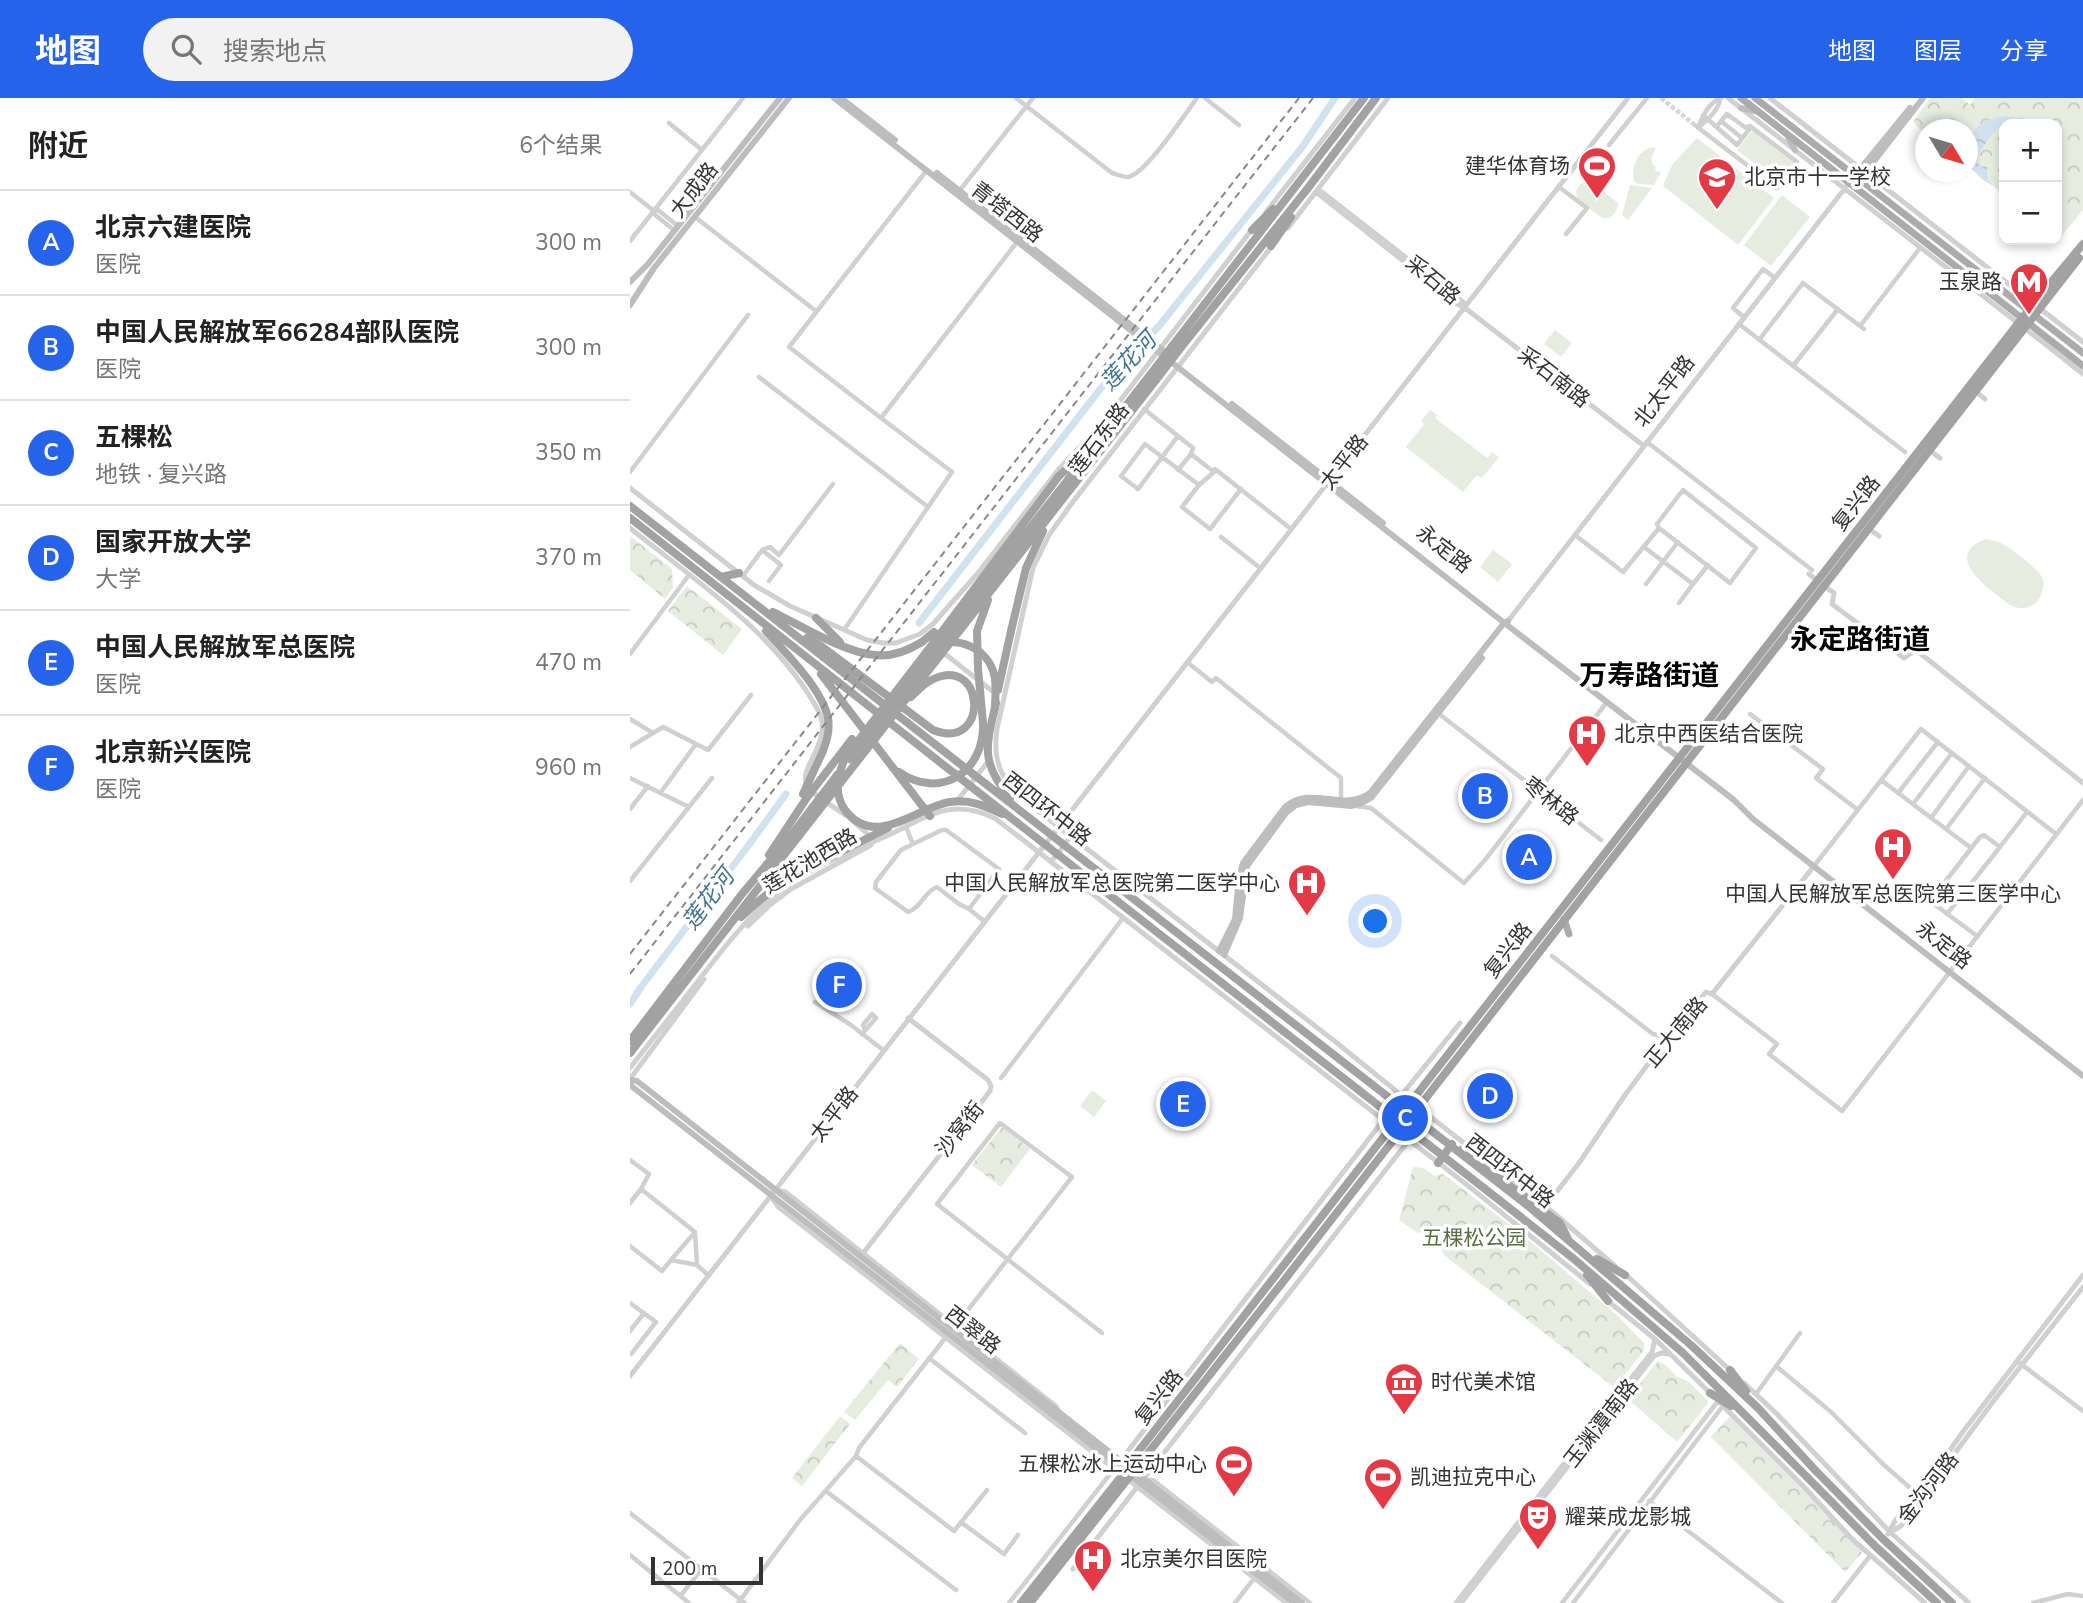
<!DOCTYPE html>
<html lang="zh">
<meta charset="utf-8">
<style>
:root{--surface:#fff;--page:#f2f2f2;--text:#222;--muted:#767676;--line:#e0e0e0;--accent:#2563eb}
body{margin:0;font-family:"Nunito Sans","Noto Sans SC",sans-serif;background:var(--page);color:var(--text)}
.controls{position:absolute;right:21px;top:21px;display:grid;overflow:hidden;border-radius:14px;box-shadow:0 4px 10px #0003}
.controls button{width:63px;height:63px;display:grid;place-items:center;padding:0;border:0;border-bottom:2px solid var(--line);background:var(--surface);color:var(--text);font:35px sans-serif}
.compass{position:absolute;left:1285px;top:21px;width:63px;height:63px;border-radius:50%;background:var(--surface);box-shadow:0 4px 10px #0003;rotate:128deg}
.scale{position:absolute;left:21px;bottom:18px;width:112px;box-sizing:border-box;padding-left:7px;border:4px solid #333;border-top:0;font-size:19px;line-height:24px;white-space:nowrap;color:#333;-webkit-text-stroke:5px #fff;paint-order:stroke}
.you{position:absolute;left:746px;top:824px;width:24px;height:24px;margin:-18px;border:5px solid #fff;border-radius:50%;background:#1a73e8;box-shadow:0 0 0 10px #1a73e833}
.badge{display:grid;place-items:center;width:46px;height:46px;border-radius:50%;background:var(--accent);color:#fff;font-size:23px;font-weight:700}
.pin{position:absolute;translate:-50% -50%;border:4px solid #fff;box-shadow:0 2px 7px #0006}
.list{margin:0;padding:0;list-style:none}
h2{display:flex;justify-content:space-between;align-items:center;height:91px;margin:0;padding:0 28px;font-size:30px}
h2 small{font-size:23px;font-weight:400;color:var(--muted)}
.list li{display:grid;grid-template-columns:46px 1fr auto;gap:21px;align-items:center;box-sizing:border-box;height:105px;padding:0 28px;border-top:2px solid var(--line)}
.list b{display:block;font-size:26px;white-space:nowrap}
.list p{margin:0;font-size:23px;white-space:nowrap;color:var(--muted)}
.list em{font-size:23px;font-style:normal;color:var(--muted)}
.icon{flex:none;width:38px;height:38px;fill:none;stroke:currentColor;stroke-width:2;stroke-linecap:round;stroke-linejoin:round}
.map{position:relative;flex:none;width:1453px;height:1505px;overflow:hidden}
header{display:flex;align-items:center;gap:42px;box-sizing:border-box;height:98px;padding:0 35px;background:var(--accent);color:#fff}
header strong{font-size:33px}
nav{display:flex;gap:38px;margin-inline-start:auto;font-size:24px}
.search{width:490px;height:63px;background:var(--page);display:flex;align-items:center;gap:18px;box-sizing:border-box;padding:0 24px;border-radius:38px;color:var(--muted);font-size:26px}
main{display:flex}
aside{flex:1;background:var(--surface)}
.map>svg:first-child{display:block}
</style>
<header>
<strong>地图</strong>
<div class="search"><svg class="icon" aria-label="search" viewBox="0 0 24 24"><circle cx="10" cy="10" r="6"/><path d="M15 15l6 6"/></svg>搜索地点</div>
<nav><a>地图</a><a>图层</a><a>分享</a></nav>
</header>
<main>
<aside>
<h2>附近<small>6个结果</small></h2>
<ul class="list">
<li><span class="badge">A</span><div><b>北京六建医院</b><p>医院</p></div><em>300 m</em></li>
<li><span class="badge">B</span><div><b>中国人民解放军66284部队医院</b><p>医院</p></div><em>300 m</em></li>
<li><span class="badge">C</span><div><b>五棵松</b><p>地铁 · 复兴路</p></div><em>350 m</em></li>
<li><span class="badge">D</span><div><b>国家开放大学</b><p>大学</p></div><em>370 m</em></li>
<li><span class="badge">E</span><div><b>中国人民解放军总医院</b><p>医院</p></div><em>470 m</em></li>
<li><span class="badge">F</span><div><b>北京新兴医院</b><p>医院</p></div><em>960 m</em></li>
</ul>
</aside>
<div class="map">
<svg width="1453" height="1505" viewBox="0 0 1453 1505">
<defs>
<pattern id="forest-crowns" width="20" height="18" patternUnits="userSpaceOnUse" patternTransform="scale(1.75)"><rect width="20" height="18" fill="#e6ecdf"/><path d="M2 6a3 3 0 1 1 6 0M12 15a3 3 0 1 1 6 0" fill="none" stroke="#c6cbc0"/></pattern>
<pattern id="water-ripples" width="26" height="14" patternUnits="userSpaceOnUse" patternTransform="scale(1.75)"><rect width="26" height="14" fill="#cfe2ee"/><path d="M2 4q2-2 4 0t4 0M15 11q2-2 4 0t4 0" fill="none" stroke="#b2c2cd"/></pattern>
</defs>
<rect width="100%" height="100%" fill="#fff"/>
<path fill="url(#forest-crowns)" d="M1300,0H1332L1340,7L1345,0H1453V112L1430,140L1427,138V26H1374V97L1338,68V32H1296L1295,35L1283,24Z
M0,438L42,471L43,489L35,501L0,472Z
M57,488L112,531L93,557L38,513Z
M372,1029L400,1051L371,1089L342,1067Z
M783,1069L794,1070L804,1078L813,1076L894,1138L990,1220L1014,1245V1252L985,1290L814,1157L809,1143L793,1134L788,1135L769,1122Z
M270,1245L289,1261L267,1289L258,1282L225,1322L214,1314Z
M1028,1263L1036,1267L1046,1278L1059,1284L1078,1303V1305L1047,1344L998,1301Z
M210,1318L220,1326L172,1388L162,1380Z
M1099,1319H1101L1233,1452L1231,1456L1215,1474L1081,1339Z"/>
<path fill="#e6ecdf" d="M1123,32L1165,65L1150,85L1107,52Z
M1067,40L1144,100L1108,147L1033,88L1042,67Z
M1022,49L1026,50L1021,61L1023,67L1026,69L1025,73L1031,74L1024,87L1008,86L1004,83C1001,68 1007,54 1022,49Z
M960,83L988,105C987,114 982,122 972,120L947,101L946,92L952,85Z
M1000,87L1022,90L998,122L992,117Z
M1152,97L1180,119L1141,168L1114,147Z
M925,232L942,245L931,259L914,246Z
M800,312L807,317L805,320L857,360L862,354L869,359L852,380L847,377L833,394L776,349L794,326L791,323Z
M1356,441C1361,442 1367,443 1371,445C1381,450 1410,472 1413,481C1414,485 1413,492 1411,497C1408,504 1403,508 1395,510C1382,512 1371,500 1362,493C1343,478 1320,454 1356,441Z
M863,452L882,466L868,484L850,469Z
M462,992L476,1003L464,1019L450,1008Z"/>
<path fill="url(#water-ripples)" d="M1373,18L1383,19L1397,26C1390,26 1380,24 1374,26C1367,28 1351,50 1349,57C1347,62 1348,64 1350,68L1357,69L1358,85C1336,72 1330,43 1351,26C1357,21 1366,19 1373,18Z"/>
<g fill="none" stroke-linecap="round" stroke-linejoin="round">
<path stroke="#cfe2ee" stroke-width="7" d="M289,525L471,290L529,228L673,48L705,0
M0,906L11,889L118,748L156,696"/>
<path stroke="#d6d6d6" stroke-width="4.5" stroke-dasharray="4.5 2" stroke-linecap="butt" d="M1031,0L1066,28"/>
<path stroke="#d6d6d6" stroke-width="5" stroke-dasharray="5 2.5" stroke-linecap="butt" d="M953,1341L980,1307"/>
<path stroke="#d0d0d0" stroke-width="4.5" d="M386,0L482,75C486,76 493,79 498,79C515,77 555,16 567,0
M575,0L609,27
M1073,17L1107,47L1121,29
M1091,23L1112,40
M39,25L72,52
M1066,28L1147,90
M1087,28L1097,16L1116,30L1120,28L1167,64
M1068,29C1073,18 1079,4 1091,0
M1069,29C1077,22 1089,12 1090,1
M979,47L1017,0
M297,72L159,249L251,320L387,144
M929,89L957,110L936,136
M330,92L403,0
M0,94L24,113
M65,119L186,213
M44,132L24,116V113L28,112L48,128
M0,143L113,0
M1114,219L1103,210L1133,171L1145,180
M1109,226L1275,354
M1230,228L1290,150
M1129,242L1173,185L1234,231
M1163,268L1208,211
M129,279L298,409
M514,311L563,350L561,356L584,374L585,371L661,431
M548,338L508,391L491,378L515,346L569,387
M1017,344L1182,472
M548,372L561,356
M0,374L118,217
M584,374L569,387L552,409L580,431L611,391
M945,437L993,474L1029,430L1100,485L1126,450L1053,392L1027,426L1029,430
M591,439L630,470
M1014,449L1063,486L1078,467
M132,452L140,449L149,457L203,386
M113,478L132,452L151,467L139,483
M1016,486L1048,444
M1049,505L1063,486
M214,532L322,374L251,320
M0,556L59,477
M557,564L582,584L586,580L711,680V702
M808,615L971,742
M1120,616L1193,671L1186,680L1228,712
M0,621L23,635
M0,649L33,629L78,652L121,597
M0,680L59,709
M1251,682L1341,750
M31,694L66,646
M1268,695L1308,644
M1283,706L1322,655
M726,708L741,710L834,785L855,762L977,604
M0,711L18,688
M1301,720L1339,668
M276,729L283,746L312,732H316L369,771L339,811L354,823
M1316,731L1355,680
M283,746L271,752L246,784L245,790L278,814C291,810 294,794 307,789L329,806L339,811
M1370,749L1397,714
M1184,768L1291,631L1426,736
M0,783L82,680
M1317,816L1370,749L1354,737L1350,739L1300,803L1347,838
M922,858L1023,936L1030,938H1039
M1082,896L1147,946L1139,956L1212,1013L1453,702
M185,904L221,927L253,952
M232,936L246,920L242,916L233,927L235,932
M371,980L493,820
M0,1062L19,1076L11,1091L65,1134L67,1167
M148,1092L156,1094L426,1308L429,1313
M142,1100L148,1109L656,1505
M0,1105L11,1091
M0,1148L32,1173L41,1162L67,1167L78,1177
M41,1162L65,1134
M0,1205L26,1224L1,1256
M323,1231L442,1079L370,1025L307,1106L472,1235
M0,1233L14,1215
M299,1260L395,1335
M1387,1263L1453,1313
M1146,1268L1201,1314L1253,1366L1287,1396
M1126,1296L1170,1235
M226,1358L324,1433L357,1392
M516,1382H523L680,1505
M196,1393L326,1492
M1019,1403L1152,1505
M0,1415L115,1505
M332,1425L374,1456L388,1437
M0,1457L59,1505
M51,1497L72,1471
M108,1505L170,1422L226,1358L229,1350L316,1239
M379,1505L484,1371
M605,1505L626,1478
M932,1505L1088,1303
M943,1505L1093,1308
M1203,1505L1240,1458
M1403,1505L1438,1496L1453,1498"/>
<path stroke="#d0d0d0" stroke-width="5" d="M1098,0L1411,243
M1140,0L1453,244
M688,91L833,204L835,210
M686,94L829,207L835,210L1014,348
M636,114L725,0
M658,130L758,0
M642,148L442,405L419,437L403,470L367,631C362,665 372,683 398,705L707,945L771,997C779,1007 788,1009 798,1017L925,1116L985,1168
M1410,242L1453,276
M1345,293L1355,301
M1299,352L1310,360
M0,390L124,487L160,508L237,542L254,545H266L290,536L303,526L348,475L429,371L476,321L623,130
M0,430C67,484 146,535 188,612C205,643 167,670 177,687C183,698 205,709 215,717
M1238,430L1249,438
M1179,476L1188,483
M1193,487L1204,495L1202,506L1274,560L1286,552L1453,685
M878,523L1219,85
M310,552L366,596
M327,703L360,661
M223,723L242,740
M421,764L441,738
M118,828L140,807L161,791L241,747
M0,970C23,941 46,911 69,882C95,848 122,813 156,788C188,766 226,752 261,736C300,717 324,699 366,721L841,1090L960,1186
M0,981L74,881
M915,1109L949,1065L995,997L1039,938L1076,894L1082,896L1184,768
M230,1159L360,993L361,988L358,982L278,920
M995,1176L1101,1273
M978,1203L1025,1241L1082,1297
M0,1278L998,0
M1114,1285L1146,1315L1260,1434L1339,1505
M1089,1304L1176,1391L1222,1441L1295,1505
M980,1307L1022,1254L1025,1241
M491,1362L748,1029L752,1021L830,925
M1260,1434L1271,1428L1365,1301L1453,1189
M1258,1436L1265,1423L1311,1365L1332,1335L1453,1177
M443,1471L779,1042
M826,1505L953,1341
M831,1505L1024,1258L1031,1255L1039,1256"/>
<path stroke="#bdbdbd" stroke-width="6" d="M204,0L877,527L1104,702L1123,721L1453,978
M211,0L265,42
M1111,10L1129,14
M1158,39L1165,52
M307,75L538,256
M1223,80L1280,10
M1219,85L1230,81L1235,75L1293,0
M0,184L18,166L150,0
M0,207L24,170L159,0
M602,306L753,425
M589,853L605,821L609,779L613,765L655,709C683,686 712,715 740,695L874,525L878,523
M594,857L610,820L617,768L656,715L666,707L678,704L721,708L732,705L741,700L852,560
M0,982L7,983L672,1505
M0,987L664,1505"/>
<path stroke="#ababab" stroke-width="7" d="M1111,0L1453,268
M1125,0L1453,255
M934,821L939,836"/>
<path stroke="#a2a2a2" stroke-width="8" d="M622,132L643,111
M641,148L661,119
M543,247L734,0
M549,252L678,90L746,0
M0,408L334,669
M0,420L325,676
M91,479L109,475
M143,514C170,527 215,555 245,557C261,559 279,552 292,544
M186,520L210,544
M328,522L520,277
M334,527L526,282
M136,533C156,555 192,591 198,620C200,632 197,642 193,653
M381,533L396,470L413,433
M311,535L429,378L457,352
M177,540L191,548L303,632C362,655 355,550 298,584C292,588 286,594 281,599
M348,570L347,533L358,502
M191,576L300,718
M269,674C311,703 355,673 353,625
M139,757L178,698
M111,819C134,797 157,779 186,766
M0,943L112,796L163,735
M0,955L168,739
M831,1052L930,1125L938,1141
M808,1065L822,1046
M897,1107L1062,1248L1128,1310L1185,1372
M887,1116L944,1161L1053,1255L1177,1379
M967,1161L995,1177
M957,1177L978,1203
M1100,1272L1116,1293
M1080,1295L1101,1308
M391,1505L490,1380L504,1359L1408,200L1453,146
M400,1505L656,1180L1449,160"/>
<path stroke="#888" stroke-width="2" stroke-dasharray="7 5" stroke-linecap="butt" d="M0,856L669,0
M0,876L683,0"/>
<path stroke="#a2a2a2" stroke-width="8" d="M520,277L543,247
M526,282L549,252
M311,535L215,660C208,677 203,695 215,712C245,752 287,709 320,704C340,701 355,708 372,716
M292,544L304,534
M301,550C325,536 357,549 364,576C367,587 365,599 365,610
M348,570L353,625
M368,592L381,533
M366,605C356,648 350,664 380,700
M220,661L328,522
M334,669L897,1107
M325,676L887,1116
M173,696L193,653
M178,698L222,641
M163,735L208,676
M168,739L334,527
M186,766L258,730
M1185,1372L1252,1440L1322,1505
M1177,1379L1245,1448L1307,1505"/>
</g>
<defs>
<symbol id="stadium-pin" viewBox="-11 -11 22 30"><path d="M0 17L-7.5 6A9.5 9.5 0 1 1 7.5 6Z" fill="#e63946" stroke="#fff"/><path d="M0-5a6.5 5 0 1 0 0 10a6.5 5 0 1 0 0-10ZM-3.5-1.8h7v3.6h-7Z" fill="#fff"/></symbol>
<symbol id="school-pin" viewBox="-11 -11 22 30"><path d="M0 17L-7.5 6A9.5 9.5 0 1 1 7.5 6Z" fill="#e63946" stroke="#fff"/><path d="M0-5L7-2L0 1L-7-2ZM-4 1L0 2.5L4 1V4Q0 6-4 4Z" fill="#fff"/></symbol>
<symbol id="metro-pin" viewBox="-11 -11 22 30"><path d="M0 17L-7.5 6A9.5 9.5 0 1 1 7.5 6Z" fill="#e63946" stroke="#fff"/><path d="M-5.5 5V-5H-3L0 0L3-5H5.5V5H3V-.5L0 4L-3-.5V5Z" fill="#fff"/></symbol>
<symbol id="hospital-pin" viewBox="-11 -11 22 30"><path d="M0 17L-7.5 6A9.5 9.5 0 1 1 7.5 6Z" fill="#e63946" stroke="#fff"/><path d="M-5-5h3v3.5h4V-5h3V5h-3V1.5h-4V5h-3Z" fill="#fff"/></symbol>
<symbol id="museum-pin" viewBox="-11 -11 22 30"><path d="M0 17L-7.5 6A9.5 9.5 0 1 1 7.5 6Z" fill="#e63946" stroke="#fff"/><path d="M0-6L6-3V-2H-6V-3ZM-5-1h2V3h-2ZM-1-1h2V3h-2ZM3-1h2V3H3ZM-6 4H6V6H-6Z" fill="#fff"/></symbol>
<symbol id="theatre-pin" viewBox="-11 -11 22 30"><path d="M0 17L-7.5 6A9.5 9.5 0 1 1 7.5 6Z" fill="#e63946" stroke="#fff"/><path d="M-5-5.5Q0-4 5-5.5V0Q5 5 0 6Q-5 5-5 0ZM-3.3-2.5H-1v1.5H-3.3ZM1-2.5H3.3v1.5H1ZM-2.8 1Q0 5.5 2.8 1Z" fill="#fff"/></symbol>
</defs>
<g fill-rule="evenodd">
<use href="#stadium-pin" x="945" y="46" width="44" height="60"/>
<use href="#school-pin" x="1065" y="57" width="44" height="60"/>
<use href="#metro-pin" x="1377" y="162" width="44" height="60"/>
<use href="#hospital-pin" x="935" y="614" width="44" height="60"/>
<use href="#hospital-pin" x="1241" y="727" width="44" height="60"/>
<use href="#hospital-pin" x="655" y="763" width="44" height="60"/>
<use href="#museum-pin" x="752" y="1262" width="44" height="60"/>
<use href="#stadium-pin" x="582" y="1344" width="44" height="60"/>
<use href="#stadium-pin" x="731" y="1357" width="44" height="60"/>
<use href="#theatre-pin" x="886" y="1397" width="44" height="60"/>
<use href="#hospital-pin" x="441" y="1439" width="44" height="60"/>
</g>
<g text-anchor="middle" stroke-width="7" stroke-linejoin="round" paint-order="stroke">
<g font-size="21" fill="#333" stroke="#fff" text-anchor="start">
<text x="940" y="75" text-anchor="end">建华体育场</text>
<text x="1114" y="86">北京市十一学校</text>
<text x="1372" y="191" text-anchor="end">玉泉路</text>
<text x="984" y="643">北京中西医结合医院</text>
<text x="650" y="792" text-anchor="end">中国人民解放军总医院第二医学中心</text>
<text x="1263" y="803" text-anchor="middle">中国人民解放军总医院第三医学中心</text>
<text x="801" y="1291">时代美术馆</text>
<text x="577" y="1373" text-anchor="end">五棵松冰上运动中心</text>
<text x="780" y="1386">凯迪拉克中心</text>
<text x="935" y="1426">耀莱成龙影城</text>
<text x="490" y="1468">北京美尔目医院</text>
</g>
<g font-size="21" fill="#333" stroke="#fff">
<text transform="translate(64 92) rotate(-52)" y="7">大成路</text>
<text transform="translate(377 114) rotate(38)" y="7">青塔西路</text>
<text transform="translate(803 182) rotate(40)" y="7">采石路</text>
<text transform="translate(924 279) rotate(38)" y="7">采石南路</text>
<text transform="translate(1034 293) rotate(-52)" y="7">北太平路</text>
<text transform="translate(469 341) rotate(-53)" y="7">莲石东路</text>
<text transform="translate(714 364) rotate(-52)" y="7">太平路</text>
<text transform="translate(1226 405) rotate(-52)" y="7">复兴路</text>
<text transform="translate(814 451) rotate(38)" y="7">永定路</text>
<text transform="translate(921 703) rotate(38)" y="7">枣林路</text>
<text transform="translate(417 711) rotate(38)" y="7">西四环中路</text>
<text transform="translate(180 763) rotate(-31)" y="7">莲花池西路</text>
<text transform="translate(1314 847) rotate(38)" y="7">永定路</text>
<text transform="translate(878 852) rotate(-52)" y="7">复兴路</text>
<text transform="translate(1046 934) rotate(-50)" y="7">正大南路</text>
<text transform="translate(204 1016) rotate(-52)" y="7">太平路</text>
<text transform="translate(330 1031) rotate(-52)" y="7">沙窝街</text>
<text transform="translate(880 1073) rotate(38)" y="7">西四环中路</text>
<text transform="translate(343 1232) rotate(38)" y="7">西翠路</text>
<text transform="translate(529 1299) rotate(-52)" y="7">复兴路</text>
<text transform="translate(971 1325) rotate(-52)" y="7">玉渊潭南路</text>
<text transform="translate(1298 1390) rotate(-52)" y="7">金沟河路</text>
</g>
<g font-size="21" fill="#56703f" stroke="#fff">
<text x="844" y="1147">五棵松公园</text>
</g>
<g font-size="23" font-style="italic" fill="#3f7597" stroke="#fff">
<text transform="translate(498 263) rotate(-47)" y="8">莲花河</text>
<text transform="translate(78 801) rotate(-53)" y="8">莲花河</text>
</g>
<g font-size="28" font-weight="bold" fill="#000" stroke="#fff">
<text x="1230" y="551">永定路街道</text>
<text x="1019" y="587">万寿路街道</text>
</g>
</g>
</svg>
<div class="controls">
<button>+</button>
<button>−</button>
</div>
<svg class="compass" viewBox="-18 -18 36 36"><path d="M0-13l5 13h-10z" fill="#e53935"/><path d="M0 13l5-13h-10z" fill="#767676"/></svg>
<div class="scale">200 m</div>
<div class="you"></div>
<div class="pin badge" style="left:899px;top:759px">A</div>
<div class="pin badge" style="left:855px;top:698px">B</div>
<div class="pin badge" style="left:775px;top:1020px">C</div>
<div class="pin badge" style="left:860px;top:998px">D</div>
<div class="pin badge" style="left:553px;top:1006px">E</div>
<div class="pin badge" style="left:209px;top:887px">F</div>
</div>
</main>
